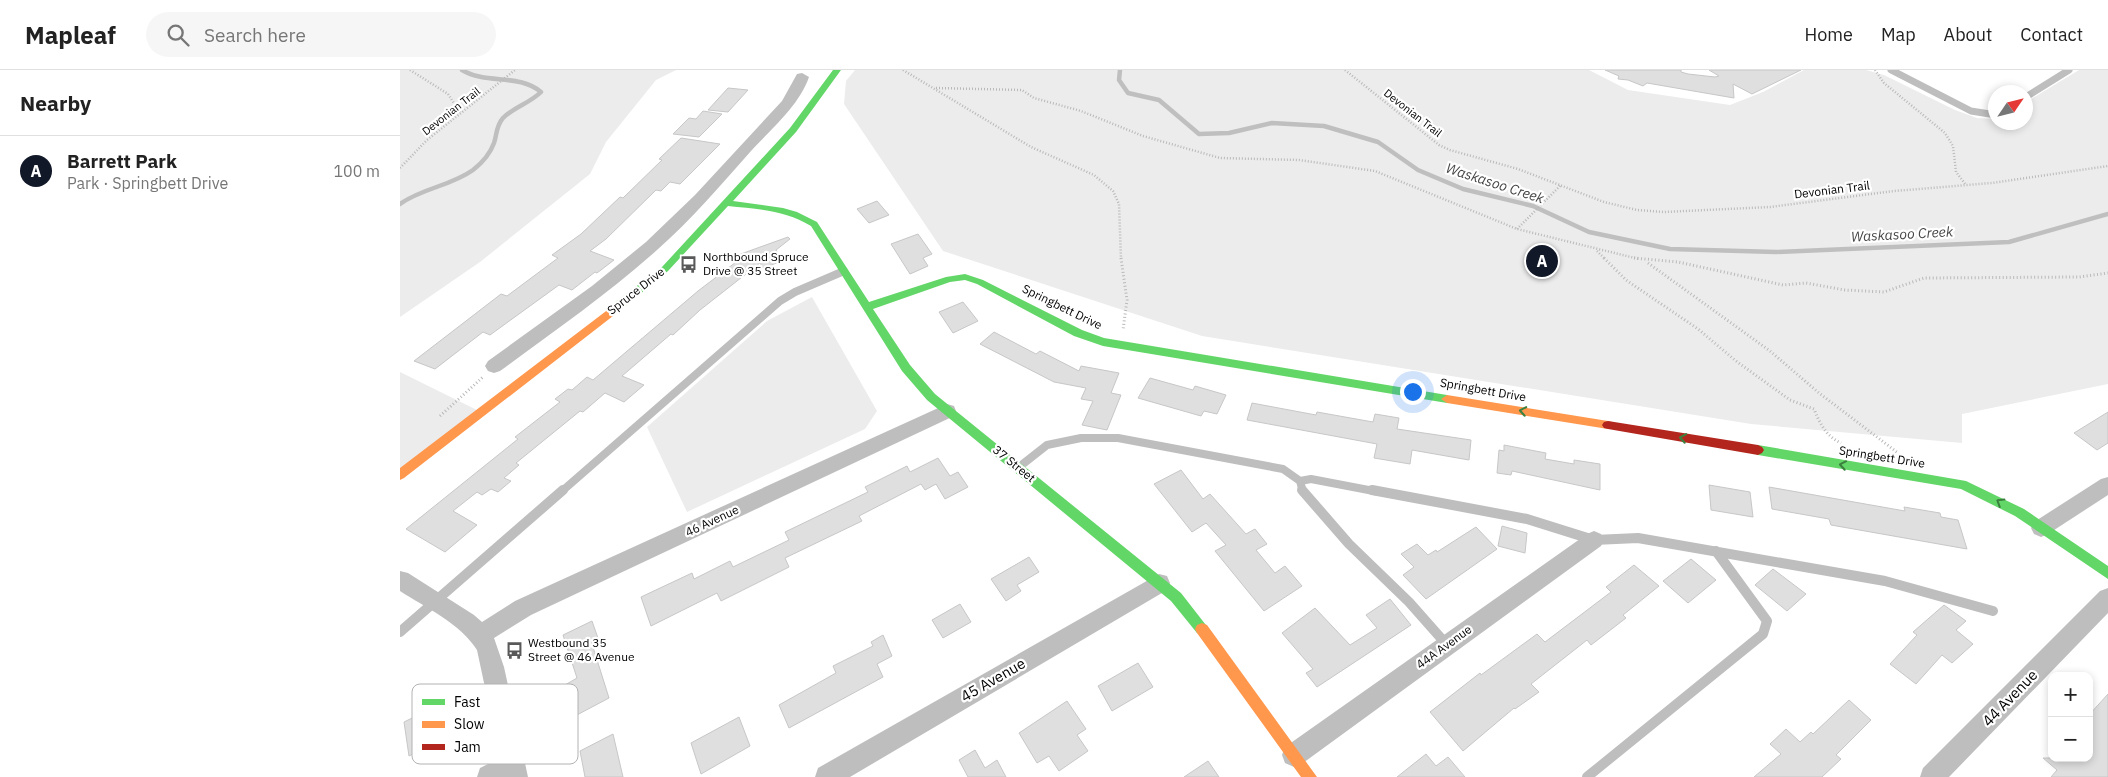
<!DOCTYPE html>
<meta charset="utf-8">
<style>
:root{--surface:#fff;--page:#f6f6f6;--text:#222;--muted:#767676;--line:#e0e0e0;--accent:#111827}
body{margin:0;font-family:"IBM Plex Sans",sans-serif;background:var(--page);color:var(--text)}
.controls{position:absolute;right:15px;bottom:15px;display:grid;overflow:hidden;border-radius:10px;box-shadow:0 2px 8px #0003}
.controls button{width:45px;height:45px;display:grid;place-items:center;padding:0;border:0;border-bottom:1px solid var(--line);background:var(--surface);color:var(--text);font:25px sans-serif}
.compass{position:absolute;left:1588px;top:15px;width:45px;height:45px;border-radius:50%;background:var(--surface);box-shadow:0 2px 8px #0003;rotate:55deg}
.you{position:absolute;left:1012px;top:321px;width:18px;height:18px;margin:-12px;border:4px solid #fff;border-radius:50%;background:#1a73e8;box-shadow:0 0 0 8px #1a73e833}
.badge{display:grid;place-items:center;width:32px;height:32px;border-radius:50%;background:var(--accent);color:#fff;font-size:16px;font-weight:700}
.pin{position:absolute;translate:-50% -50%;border:2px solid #fff;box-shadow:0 1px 5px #0006}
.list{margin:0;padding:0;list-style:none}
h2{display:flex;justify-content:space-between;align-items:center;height:65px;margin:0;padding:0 20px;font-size:21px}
h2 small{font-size:16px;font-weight:400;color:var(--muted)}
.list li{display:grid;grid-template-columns:32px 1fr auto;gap:15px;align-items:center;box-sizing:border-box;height:70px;padding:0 20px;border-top:1px solid var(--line)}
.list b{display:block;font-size:19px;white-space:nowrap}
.list p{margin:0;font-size:16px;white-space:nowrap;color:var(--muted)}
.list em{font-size:16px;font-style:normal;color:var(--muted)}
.icon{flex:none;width:28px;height:28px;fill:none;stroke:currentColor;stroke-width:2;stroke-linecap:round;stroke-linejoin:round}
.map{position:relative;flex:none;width:1708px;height:707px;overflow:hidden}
header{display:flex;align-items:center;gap:30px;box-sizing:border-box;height:70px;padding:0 25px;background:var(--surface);border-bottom:1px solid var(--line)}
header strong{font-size:24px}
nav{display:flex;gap:28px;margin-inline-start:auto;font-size:18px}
.search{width:350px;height:45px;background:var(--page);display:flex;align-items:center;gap:12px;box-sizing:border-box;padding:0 18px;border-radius:28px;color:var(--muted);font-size:19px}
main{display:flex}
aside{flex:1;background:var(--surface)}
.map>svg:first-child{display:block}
</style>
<header>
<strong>Mapleaf</strong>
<div class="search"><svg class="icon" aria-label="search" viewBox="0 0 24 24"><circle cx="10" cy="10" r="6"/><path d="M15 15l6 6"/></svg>Search here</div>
<nav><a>Home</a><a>Map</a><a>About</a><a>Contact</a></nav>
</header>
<main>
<aside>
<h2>Nearby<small></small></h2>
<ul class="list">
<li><span class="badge">A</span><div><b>Barrett Park</b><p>Park · Springbett Drive</p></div><em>100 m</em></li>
</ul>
</aside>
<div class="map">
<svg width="1708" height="707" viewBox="0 0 1708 707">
<rect width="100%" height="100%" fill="#fff"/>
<path fill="#ececec" d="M0,0H276L256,10L206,72L190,104L80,192L0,247Z
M455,0H1189L1228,20L1330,35L1363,22L1404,0H1466L1484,5L1555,40L1577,48L1595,49L1596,52H1626V32L1679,0H1708V314L1562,344V373L1351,354L802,266L543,181L444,34L446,11Z
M412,227L477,341L465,359L287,442L247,357L367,251Z
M0,302L81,342L0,405Z"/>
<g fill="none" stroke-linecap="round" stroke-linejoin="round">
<path stroke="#bfbfbf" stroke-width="4.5" d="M720,0L719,10L728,23L759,30L799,64L829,63L872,53L924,56L978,72L1018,100L1063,119L1133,136L1189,162L1270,179L1376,182L1609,172L1708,144
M0,134C22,118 51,116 73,100C82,93 90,84 94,73C97,64 96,56 103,48C114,37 130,33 141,22C118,3 87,15 62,0"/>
</g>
<path fill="#dfdfdf" stroke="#c7c7c7" d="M1205,0H1281V2L1288,4L1315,7L1319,6L1309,0H1401L1352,24L1333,14L1334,28L1247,13L1243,16L1228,10L1218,9L1219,6Z
M328,18L348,20L328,42L308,40Z
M303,41L322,44L299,67L273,64L289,48L296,49Z
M281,68L320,74L280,114L270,112L261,121L256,120L206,169L190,181L214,190L197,203L195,202L172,220L159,215L90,265L83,262L35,299L14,291L101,224L107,226L158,188L152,185L181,164L220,127L223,128L262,90L259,89Z
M477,131L489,145L469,153L457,139Z
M518,164L532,184L523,188L528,196L510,204L491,174Z
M388,167L390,169L376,180L382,191L363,198L360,193L300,240L273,265L271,264L222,306L244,315L224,332L205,323L183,342L180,341L116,393L119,395L104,408L111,411L98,422L91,419L82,425L77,422L53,441L77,455L45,482L6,459L118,369L115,367L160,332L155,329L168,319L172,320L187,307L193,310L298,221L340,189L338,185Z
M563,232L578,251L553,263L539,242Z
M594,262L636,284L640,281L679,301L681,296L719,303L711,323L721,325L707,360L682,355L693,331L681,329L686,318L654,312L580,274Z
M750,308L793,320L795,316L826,325L817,344L804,341L801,346L738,328Z
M852,333L916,345L917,342L973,352L975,344L999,348L997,359L1071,370L1069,390L1012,380L1010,394L974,388L977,374L847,350Z
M1708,342V373L1697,380L1674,363Z
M1104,375L1146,383L1145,389L1174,394V390L1200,394V420L1112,401L1111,405L1097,403L1099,380L1104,381Z
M538,388L550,406L558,402L568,417L545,429L536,414L525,420L521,414L459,446L462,451L385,488L389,497L321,531L317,523L251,556L241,527L292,503L294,509L330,491L333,497L389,470L385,462L468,422L465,417L507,396L510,402Z
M781,400L803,429L810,424L846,464L855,459L867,474L856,480L875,503L885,496L902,516L864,541L815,481L826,475L806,453L792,462L754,414Z
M1309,415L1350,422L1353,447L1311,440Z
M1369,417L1505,441L1504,437L1540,443L1541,447L1558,450L1567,479L1431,455L1429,449L1372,439Z
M1102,456L1127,463L1125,483L1098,476Z
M1076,457L1097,479L1026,529L1003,505L1014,497L1001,484L1017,474L1028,485L1036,480L1037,482Z
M629,487L639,502L617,515L621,521L606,531L591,509Z
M1291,489L1316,510L1288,533L1263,511Z
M1234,495L1259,516L1223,545L1226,548L1191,575L1187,570L1131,614L1139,622L1115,639L1114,638L1063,681L1030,642L1080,603L1081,605L1137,564L1145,572L1211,522L1206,517Z
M1373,499L1406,524L1387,541L1355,515Z
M990,529L1011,555L917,617L906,603L913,599L882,563L915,538L950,575L977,558L966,545Z
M560,534L571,552L543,568L532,550Z
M1544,535L1566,551L1556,560L1573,574L1552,593L1542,585L1516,614L1490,594L1517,565L1513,562Z
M192,551L200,574L193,577L209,628L175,646L165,615L177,608L163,565Z
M483,565L492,586L477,594L483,607L389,658L379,635L436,603L433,596L473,576L471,572Z
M738,593L753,617L712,641L698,616Z
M1708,624V707H1651L1657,700L1643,688H1689V645Z
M55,627L58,644L33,657L35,673L9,686L4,652Z
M1449,630L1471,650L1436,685L1441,689L1422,707H1354L1381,684L1370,674L1386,659L1400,672L1411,662L1413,664Z
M667,631L686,659L677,665L688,681L659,701L649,686L637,693L619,663Z
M339,647L350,676L301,704L291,673Z
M213,664L223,707H185L180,681Z
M575,680L585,698L597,690L606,707H568L559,690Z
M1026,684L1036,696L1048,687L1065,707H997Z
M808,691L819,707H784Z"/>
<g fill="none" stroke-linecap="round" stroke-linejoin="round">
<path stroke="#b9b9b9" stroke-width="2.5" stroke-dasharray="1 2" stroke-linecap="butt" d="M10,0L48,24L61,44
M503,0L631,77L694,105L713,121L719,134L721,189
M945,0L1039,75L1050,80L1118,99L1204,132L1237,140L1264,142L1370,137L1494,121L1592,113L1708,96
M1475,0L1484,13L1545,63L1553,76L1556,102L1566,115
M536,18L622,20L634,28L681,41L743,66L820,88L899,90L975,101L1117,159L1239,189
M0,98L27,70L115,0
M1117,159L1161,115
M1197,181L1205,189"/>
<path stroke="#b9b9b9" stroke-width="3" stroke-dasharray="1 2.5" stroke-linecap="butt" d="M721,188L727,230L723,260
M1204,188L1226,210L1298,259L1336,291L1390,330L1414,339C1420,354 1426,366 1441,373
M1234,188L1278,192L1383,215L1406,213L1445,220L1484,222L1524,208L1679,207L1708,203
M1248,193L1370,281L1419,323L1498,383
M40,346L83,307"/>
<path stroke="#bebebe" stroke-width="7" d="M1491,0L1571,41L1596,45
M1626,27L1669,0"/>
<path stroke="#bebebe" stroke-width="8" d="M619,397L647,375L681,368H718L883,399L900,411L911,409L979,422
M900,411L903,422
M161,422L380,231L395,222L444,201"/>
<path stroke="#bebebe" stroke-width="10" d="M902,420L949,474L1009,532L1047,575
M972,420L1127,449L1194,470L1238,468L1485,511L1593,541
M0,562L163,420
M1187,707L1363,564L1367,551L1316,481"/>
<path fill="#bebebe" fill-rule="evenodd" d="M402,3L409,7C399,36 371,59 351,81C321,115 291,150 257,180C208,224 153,262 100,301L94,303L88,301L85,296L88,291L192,216L246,172L295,125L382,31L397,4Z
M547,334L554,336L556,341L554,346L131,545L94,568L104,597L128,707H77L80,698L100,688L77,580C60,553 26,538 0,521V501L8,503L74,545L82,552L115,531Z
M1708,407V425L1648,464L1641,467L1634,464L1631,458L1634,452L1701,409Z
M1194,461L1201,464L1204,470L1201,476L903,693L894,697L885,693L882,685L885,677L1187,464Z
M759,504L767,506L770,513L767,520L450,707H415L418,698Z
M1708,518V543L1549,707H1520L1523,698L1700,521Z"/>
<path fill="#63d668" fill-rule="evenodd" d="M433,0H441L396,62L333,131L383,138L397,142L417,152L469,232L546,207L565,204L583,210L682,260L704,268L1047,325L1053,329L1047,333L703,276L674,266L577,214L565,210L550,212L473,239L510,295L535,324L781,523L809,559L807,563L802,565L797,563L771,531L527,330L502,301L411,156C385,140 357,139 328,136L268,201L222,239H214L213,236L214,233L262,197L390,58Z
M1358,375L1566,411L1624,439L1708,496V509L1615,446L1561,419L1358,385L1354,383L1352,380L1354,377Z"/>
<path fill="#ff974d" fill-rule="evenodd" d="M218,232L222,233L223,236L222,239L4,408L0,410V398Z
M1047,325L1208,351L1212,352L1214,355L1212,358L1208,359L1047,333L1041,329Z
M802,553L807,555L917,707H901L797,563L795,559L797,555Z"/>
<path fill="#b3261e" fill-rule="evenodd" d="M1208,351L1358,375L1362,377L1364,380L1362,383L1358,385L1208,359L1204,358L1202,355L1204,352Z"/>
</g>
<defs><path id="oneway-chevron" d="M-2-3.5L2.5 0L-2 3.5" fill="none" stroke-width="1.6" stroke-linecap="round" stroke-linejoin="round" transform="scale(1.25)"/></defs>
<g stroke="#3b803e">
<use href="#oneway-chevron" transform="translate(1123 341) rotate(-170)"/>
<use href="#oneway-chevron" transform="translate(1283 368) rotate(-170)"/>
<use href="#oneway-chevron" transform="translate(1443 395) rotate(-170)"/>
<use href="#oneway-chevron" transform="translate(1600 432) rotate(-148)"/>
</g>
<defs>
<symbol id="bus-bare" viewBox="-9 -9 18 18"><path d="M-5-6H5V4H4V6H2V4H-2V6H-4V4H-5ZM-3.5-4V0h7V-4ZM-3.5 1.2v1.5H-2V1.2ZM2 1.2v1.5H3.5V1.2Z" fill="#595959" stroke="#fff" stroke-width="2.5" paint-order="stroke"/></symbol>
</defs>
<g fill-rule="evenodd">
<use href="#bus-bare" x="276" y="182" width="25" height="25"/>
<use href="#bus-bare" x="102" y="568" width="25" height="25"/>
</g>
<g text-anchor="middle" stroke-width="4.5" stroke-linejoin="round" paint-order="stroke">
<g font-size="11" fill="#000" stroke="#fff">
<text transform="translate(51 41) rotate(-38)" y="4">Devonian Trail</text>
<text transform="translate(1013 43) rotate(38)" y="4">Devonian Trail</text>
</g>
<g font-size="12" fill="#000" stroke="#fff">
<text transform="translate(1432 120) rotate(-7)" y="4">Devonian Trail</text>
<text transform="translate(236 221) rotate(-38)" y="4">Spruce Drive</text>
<text transform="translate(662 237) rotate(26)" y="4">Springbett Drive</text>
<text transform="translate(1083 320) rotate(10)" y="4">Springbett Drive</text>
<text transform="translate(1482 387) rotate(9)" y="4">Springbett Drive</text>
<text transform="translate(614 394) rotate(39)" y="4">37 Street</text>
<text transform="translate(312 451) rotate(-25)" y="4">46 Avenue</text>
<text transform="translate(1044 577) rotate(-36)" y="4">44A Avenue</text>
</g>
<g font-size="12" fill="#000" stroke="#fff" text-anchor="start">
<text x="303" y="191">Northbound Spruce<tspan x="303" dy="14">Drive @ 35 Street</tspan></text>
<text x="128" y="577">Westbound 35<tspan x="128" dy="14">Street @ 46 Avenue</tspan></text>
</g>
<g font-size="14" font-style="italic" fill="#444" stroke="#fff">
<text transform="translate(1095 113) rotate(18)" y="5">Waskasoo Creek</text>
<text transform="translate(1502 164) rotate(-3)" y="5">Waskasoo Creek</text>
</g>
<g font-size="15" fill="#000" stroke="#fff">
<text transform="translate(593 610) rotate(-30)" y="5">45 Avenue</text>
<text transform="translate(1610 628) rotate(-46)" y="5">44 Avenue</text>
</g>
</g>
<rect x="12" y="614" width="166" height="80" rx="8" fill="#fff" stroke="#b2b2b2" stroke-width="1"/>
<rect x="22" y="629" width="23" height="6" fill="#63d668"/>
<rect x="22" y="651" width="23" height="7" fill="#ff974d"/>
<rect x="22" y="674" width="23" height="6" fill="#b3261e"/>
<g font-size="14" fill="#000">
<text x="54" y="637">Fast</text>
<text x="54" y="659">Slow</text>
<text x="54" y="682">Jam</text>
</g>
</svg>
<div class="controls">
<button>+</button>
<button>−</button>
</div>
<svg class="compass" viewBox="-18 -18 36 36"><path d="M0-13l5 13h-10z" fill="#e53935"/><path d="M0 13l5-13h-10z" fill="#767676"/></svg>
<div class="you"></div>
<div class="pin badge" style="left:1142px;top:191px">A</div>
</div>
</main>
